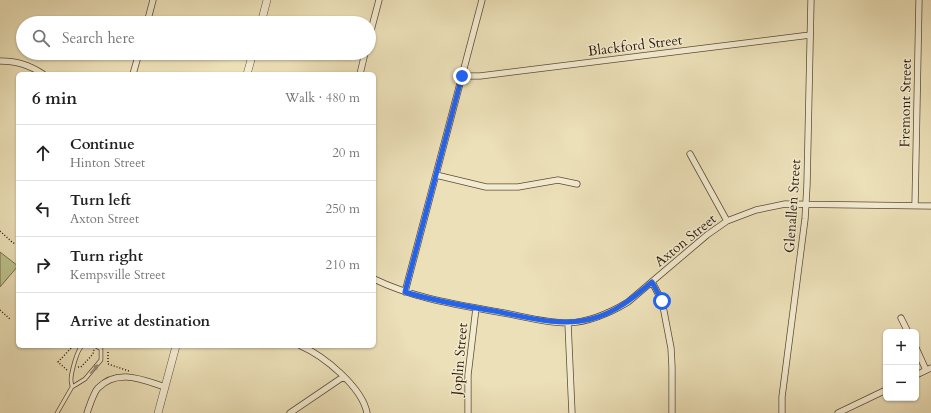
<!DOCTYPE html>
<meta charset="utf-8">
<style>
:root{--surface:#fff;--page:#f2f2f2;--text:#222;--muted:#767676;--line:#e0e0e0}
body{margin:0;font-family:Cardo,serif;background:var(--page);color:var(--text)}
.controls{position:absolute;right:12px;bottom:12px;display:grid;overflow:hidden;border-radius:6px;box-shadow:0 1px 3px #0004}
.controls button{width:36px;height:36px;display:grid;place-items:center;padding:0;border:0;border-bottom:1px solid var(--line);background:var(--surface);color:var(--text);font:20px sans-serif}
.stop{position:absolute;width:12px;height:12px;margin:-9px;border:3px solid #2563eb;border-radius:50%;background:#fff}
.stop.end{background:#2563eb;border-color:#fff;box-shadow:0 1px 4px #0008}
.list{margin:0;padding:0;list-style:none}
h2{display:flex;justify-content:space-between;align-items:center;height:52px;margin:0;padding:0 16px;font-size:17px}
h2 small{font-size:13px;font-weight:400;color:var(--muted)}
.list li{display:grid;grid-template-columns:26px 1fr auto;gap:12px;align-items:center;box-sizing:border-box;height:56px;padding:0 16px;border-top:1px solid var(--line)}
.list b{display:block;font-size:15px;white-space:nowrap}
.list p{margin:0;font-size:13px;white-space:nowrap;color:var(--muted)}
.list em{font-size:13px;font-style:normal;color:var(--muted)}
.icon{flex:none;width:22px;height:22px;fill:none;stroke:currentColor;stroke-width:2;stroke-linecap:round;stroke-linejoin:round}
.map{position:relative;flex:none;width:931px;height:413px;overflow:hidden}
.search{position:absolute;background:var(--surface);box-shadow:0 1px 3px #0004;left:16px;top:16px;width:360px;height:44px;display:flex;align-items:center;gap:10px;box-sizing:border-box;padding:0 14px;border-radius:22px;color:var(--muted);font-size:15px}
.panel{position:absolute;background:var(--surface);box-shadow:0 1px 3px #0004;left:16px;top:72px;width:360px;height:276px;border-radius:6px}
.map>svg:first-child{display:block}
</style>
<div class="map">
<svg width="931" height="413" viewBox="0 0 931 413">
<rect width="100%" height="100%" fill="#ece0b8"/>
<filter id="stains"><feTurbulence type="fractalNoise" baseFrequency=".005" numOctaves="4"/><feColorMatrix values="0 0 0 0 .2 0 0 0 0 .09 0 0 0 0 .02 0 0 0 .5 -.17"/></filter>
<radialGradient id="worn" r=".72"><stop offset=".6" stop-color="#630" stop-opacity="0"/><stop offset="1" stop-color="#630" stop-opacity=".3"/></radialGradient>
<path fill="#bcc18b" stroke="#746e4a" d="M0,252L18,266L0,287Z"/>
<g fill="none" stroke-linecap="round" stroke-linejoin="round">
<defs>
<path id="service" d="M72,387C72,385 71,382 71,380C71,373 77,350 82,346
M57,413L72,387L85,379L101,360V349L96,346"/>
<path id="minor" d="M147,23L153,0
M369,38L379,0
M0,61C17,61 29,65 43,74
M133,74L139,53
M360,74L365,53
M462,76H480L810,35
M690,154L727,221
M436,175L486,187H518L558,180L577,184
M915,206L919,0
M374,279C415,299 460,305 504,313C525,317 546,323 568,323C589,322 610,313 628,302L707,235L727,221L756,210L785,204L931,206
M652,282L662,301L671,348L672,367V413
M405,292L482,0
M901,318L908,332
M568,323L572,413
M301,346C324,356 362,387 367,413
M916,348L926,370
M916,375L931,368
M87,413C89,407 94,392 98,388C118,368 143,380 165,387
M290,413L343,377
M468,413V375L476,308
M782,413V397L805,219L807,185L811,0
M838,413L886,390"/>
<path id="tertiary" d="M261,23L267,0
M247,74L253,53
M158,413L176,346"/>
</defs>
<use href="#service" stroke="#5c4c34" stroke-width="4.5"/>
<use href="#minor" stroke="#5c4c34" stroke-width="7"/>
<use href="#tertiary" stroke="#5c4c34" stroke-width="8"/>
<path stroke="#2c1b08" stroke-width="1.5" stroke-dasharray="1 2" stroke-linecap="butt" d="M0,231L13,243L18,244
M17,264L18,262
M0,310L11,320
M108,352V364L129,371
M78,367H81L93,354L94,349
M67,370L58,362L73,346"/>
<use href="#service" stroke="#f3ebd1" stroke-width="3"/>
<use href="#minor" stroke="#f3ebd1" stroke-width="5.5"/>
<use href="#tertiary" stroke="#f3ebd1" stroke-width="7"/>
</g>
<defs><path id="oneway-solid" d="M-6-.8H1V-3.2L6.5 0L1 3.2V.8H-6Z"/></defs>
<use fill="#998d77" href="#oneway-solid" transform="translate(94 369) rotate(-50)"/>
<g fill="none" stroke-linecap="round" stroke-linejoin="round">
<path stroke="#2563eb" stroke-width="5" d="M462,76L405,292C434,301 464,306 494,311C526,317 559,327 591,319C615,313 633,298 652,282L662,301"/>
</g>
<g text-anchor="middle" stroke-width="3" stroke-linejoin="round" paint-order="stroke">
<g font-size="14" fill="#2c1b08" stroke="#f3ebd1">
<text transform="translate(635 45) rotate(-7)" y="5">Blackford Street</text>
<text transform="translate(905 103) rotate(-89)" y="5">Fremont Street</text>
<text transform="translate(792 206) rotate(-86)" y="5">Glenallen Street</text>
<text transform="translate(685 240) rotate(-39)" y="5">Axton Street</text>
<text transform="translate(459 359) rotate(-85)" y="5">Joplin Street</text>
</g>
</g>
<rect width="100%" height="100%" filter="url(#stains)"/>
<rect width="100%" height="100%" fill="url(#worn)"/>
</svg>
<div class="controls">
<button>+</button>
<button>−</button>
</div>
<div class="stop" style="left:662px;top:301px"></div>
<div class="stop end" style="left:462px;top:76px"></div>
<div class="search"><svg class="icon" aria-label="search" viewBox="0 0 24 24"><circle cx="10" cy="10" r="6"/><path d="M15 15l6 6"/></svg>Search here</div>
<section class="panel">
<h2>6 min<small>Walk · 480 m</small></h2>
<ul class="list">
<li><svg class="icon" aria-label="ahead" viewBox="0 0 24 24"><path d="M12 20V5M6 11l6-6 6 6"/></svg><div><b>Continue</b><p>Hinton Street</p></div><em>20 m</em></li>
<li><svg class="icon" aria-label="left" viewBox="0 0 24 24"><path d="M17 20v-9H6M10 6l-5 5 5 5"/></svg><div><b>Turn left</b><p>Axton Street</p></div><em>250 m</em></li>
<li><svg class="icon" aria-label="right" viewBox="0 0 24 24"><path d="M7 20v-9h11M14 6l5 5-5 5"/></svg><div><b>Turn right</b><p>Kempsville Street</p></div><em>210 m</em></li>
<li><svg class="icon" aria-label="arrive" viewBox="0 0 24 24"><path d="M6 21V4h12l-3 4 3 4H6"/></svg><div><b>Arrive at destination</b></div></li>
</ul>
</section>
</div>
